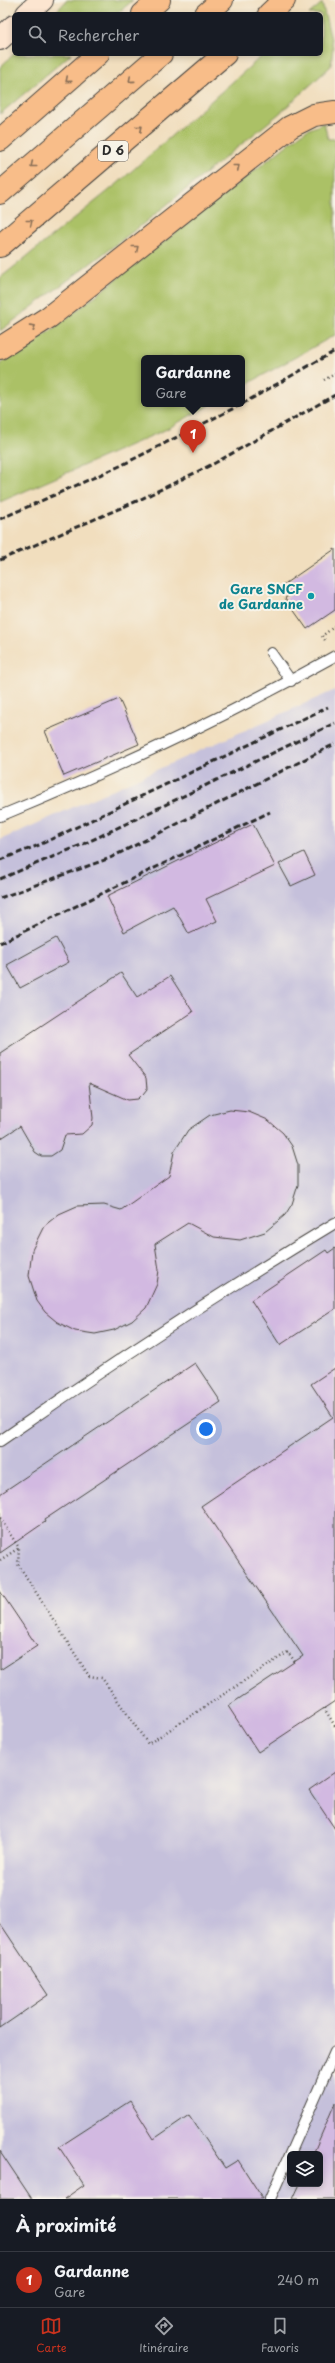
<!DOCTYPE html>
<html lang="fr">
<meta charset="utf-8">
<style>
:root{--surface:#171b24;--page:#242831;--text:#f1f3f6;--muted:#9ea1a6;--line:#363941;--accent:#c8321e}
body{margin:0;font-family:"Playpen Sans",sans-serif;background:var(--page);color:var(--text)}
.controls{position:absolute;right:12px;bottom:12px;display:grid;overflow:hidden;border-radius:6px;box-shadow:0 2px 6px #0003}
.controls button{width:36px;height:36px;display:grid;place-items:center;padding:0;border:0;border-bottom:1px solid var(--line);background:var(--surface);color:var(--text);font:20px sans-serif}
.you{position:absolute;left:206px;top:1429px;width:14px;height:14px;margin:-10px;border:3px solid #fff;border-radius:50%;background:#1a73e8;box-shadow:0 0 0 6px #1a73e833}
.badge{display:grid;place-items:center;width:26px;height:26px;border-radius:50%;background:var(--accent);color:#fff;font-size:13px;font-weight:700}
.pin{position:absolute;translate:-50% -33px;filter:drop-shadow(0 1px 2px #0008)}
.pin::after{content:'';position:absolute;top:21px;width:14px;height:12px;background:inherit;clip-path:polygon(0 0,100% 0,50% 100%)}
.popup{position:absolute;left:141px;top:355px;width:104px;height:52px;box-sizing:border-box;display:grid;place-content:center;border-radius:6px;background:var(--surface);filter:drop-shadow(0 1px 3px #0005);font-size:13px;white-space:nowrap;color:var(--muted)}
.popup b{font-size:15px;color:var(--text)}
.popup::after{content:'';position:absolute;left:50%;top:100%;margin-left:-8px;border:8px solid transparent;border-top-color:var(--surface)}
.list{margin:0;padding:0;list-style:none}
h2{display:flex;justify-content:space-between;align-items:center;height:52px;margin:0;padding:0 16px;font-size:17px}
h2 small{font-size:13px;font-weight:400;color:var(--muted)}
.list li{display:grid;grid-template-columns:26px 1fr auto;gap:12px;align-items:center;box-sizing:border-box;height:56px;padding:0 16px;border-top:1px solid var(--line)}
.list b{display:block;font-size:15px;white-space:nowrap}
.list p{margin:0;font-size:13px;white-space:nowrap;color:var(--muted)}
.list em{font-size:13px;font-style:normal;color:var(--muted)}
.icon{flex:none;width:22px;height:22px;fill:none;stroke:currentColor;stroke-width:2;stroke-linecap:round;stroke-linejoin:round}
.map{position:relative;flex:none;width:335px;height:2199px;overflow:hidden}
.search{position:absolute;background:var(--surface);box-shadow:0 2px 6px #0003;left:12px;right:12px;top:12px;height:44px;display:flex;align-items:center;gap:10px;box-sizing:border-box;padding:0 14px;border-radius:6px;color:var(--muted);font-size:15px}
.sheet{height:108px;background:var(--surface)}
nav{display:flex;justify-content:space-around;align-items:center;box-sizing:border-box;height:56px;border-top:1px solid var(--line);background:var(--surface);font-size:11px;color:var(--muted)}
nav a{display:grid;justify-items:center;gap:2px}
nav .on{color:var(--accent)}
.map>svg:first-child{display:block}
</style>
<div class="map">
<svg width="335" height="2199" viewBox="0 0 335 2199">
<rect width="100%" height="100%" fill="#f7f3e8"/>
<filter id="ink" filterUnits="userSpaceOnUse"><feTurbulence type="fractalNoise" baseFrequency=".025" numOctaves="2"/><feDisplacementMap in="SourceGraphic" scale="8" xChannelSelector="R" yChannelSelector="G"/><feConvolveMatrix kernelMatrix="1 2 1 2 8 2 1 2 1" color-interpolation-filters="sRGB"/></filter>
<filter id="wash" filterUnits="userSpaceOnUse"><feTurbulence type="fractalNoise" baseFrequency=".012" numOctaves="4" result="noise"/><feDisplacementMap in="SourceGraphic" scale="16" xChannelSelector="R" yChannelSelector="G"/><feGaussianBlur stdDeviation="0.9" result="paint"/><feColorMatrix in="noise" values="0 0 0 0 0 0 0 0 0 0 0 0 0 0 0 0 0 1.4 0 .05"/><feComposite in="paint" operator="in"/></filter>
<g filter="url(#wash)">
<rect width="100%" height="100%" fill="#f1debe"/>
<path fill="#c5c0db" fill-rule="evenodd" d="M335,690V2199H0V840ZM290,2154H320V2184H290Z"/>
<path fill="#abc166" stroke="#6b7648" d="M67,0H133L117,14H54Z
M322,3L333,47L331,66L280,113L143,224L0,331V278L117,184L264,54H321V14H309Z
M14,54H71L0,114V67Z
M324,123L328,139H335V335L242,387V358H144V404H211L167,429L0,502V364L53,329L305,131Z"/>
<g id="blocks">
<path fill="#d2b9e1" d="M335,549V610L307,629L285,598L290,595L283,585Z
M119,699L139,744L64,776L45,731Z
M253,824L275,866L206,899L217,921L189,934L173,906L124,932L107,896Z
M304,852L315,875L291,886L279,864Z
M56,938L69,962L20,988L7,965Z
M121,973L137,997L170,976L193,1012L128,1055L146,1078L147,1089L143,1094L138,1099L128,1100L89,1083L93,1118L92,1125L82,1134L65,1135L60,1150L51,1156H41L35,1152L20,1126L0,1139V1053Z
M230,1110L249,1112L268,1120L283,1133L292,1146L298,1165V1185L292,1204L285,1215L265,1232L240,1240L214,1237L188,1223L155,1244L159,1270L157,1284L146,1308L132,1321L114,1330L95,1334L75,1331L57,1322L45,1312L37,1301L29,1276L32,1250L44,1226L59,1214L77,1206L104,1205L121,1210L169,1176L174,1152L188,1130L210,1115Z
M335,1248V1309L280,1345L251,1300L326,1250L328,1253Z
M195,1363L221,1402L44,1520L45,1522L0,1553V1494Z
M335,1368V1701L258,1752L228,1706L303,1656L201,1506L333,1417L311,1384Z
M0,1591L37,1646L0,1670Z
M335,1772V1829L309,1790Z
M0,1923L48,1995L0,2028Z
M130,2101L154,2139L189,2115L225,2168L238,2160L263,2199H64L84,2185L59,2147Z
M335,2103V2199H293L300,2184H320V2154H313Z
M0,2151L32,2199H0Z"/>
</g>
</g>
<g filter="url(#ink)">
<use href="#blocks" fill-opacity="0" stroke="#494641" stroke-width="1"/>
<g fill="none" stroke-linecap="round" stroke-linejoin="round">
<defs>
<path id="lane" d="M271,653L291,681
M0,816C115,769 226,717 335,656
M0,1441C109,1365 221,1292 335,1223
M270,2199L335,2052"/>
<path id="secondary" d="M27,14L42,0
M0,39L14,26"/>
<path id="highway" d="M143,14L159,0
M206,14L222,0
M269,14L284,0
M0,140L98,54
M0,193L161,54
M0,246L225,54
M0,348L49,317L290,127L314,115L335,112"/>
</defs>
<use href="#lane" stroke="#494641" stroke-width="12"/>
<use href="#secondary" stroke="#494641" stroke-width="24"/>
<use href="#highway" stroke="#494641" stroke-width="24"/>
<path stroke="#494641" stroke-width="2.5" stroke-dasharray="1 3" stroke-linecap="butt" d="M324,380L335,374
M325,640L322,636L335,626
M0,1518L19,1548L18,1564L89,1676L102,1678L148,1744L288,1652L295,1662
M0,1560L19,1548
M324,1708L335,1726"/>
<use href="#lane" stroke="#fff" stroke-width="10"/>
<use href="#secondary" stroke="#fce5d0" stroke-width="22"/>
<use href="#highway" stroke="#f8bd89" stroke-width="22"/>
<path stroke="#2b2b2b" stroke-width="3" stroke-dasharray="6 3" stroke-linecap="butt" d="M242,404L335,351
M0,519L120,466L242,404
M0,560L137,501L215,463L335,395
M0,860L39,845L328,707
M0,879L88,842L335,723
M0,898L110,858L335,744
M0,943L270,812"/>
</g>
<defs><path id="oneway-chevron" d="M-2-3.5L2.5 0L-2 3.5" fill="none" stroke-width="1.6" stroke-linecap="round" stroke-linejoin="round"/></defs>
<g stroke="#876d55">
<use href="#oneway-chevron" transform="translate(68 80) rotate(139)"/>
<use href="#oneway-chevron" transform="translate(131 80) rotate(139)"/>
<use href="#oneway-chevron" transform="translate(140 128) rotate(-40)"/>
<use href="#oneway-chevron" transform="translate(33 165) rotate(141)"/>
<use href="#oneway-chevron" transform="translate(237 167) rotate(-39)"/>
<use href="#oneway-chevron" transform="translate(30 222) rotate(-39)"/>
<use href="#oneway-chevron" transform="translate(136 248) rotate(-39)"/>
<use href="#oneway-chevron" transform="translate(33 327) rotate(-32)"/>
</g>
</g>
<circle fill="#0f9aa8" stroke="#f7f3e8" stroke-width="1.5" cx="311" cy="596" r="4"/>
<g text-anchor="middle" stroke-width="4" stroke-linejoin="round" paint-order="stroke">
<rect fill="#f7f3e8" stroke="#686764" stroke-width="1" x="98" y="141" width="30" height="20" rx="3"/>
<g font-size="12" font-weight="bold" fill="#2b2b2b">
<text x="113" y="155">D 6</text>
</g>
<g font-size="13" font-weight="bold" fill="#0d838f" stroke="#f7f3e8" text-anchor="end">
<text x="303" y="594">Gare SNCF<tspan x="303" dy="15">de Gardanne</tspan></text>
</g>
</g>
</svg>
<div class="controls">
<button><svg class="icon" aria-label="layers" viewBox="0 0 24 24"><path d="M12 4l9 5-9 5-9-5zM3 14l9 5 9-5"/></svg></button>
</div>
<div class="you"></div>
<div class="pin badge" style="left:193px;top:453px">1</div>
<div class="popup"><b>Gardanne</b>Gare</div>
<div class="search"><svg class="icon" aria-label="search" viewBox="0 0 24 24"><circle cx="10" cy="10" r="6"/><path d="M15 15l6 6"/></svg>Rechercher</div>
</div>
<section class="sheet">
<h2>À proximité<small></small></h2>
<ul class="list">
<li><span class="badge">1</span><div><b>Gardanne</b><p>Gare</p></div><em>240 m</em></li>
</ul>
</section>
<nav>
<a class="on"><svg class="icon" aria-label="map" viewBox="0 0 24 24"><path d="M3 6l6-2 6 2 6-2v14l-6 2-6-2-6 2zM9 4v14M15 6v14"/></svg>Carte</a>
<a><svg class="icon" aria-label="directions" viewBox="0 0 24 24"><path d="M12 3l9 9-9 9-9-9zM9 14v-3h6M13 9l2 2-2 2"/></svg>Itinéraire</a>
<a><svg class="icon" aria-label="saved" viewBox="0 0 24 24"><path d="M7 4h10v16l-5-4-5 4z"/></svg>Favoris</a>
</nav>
